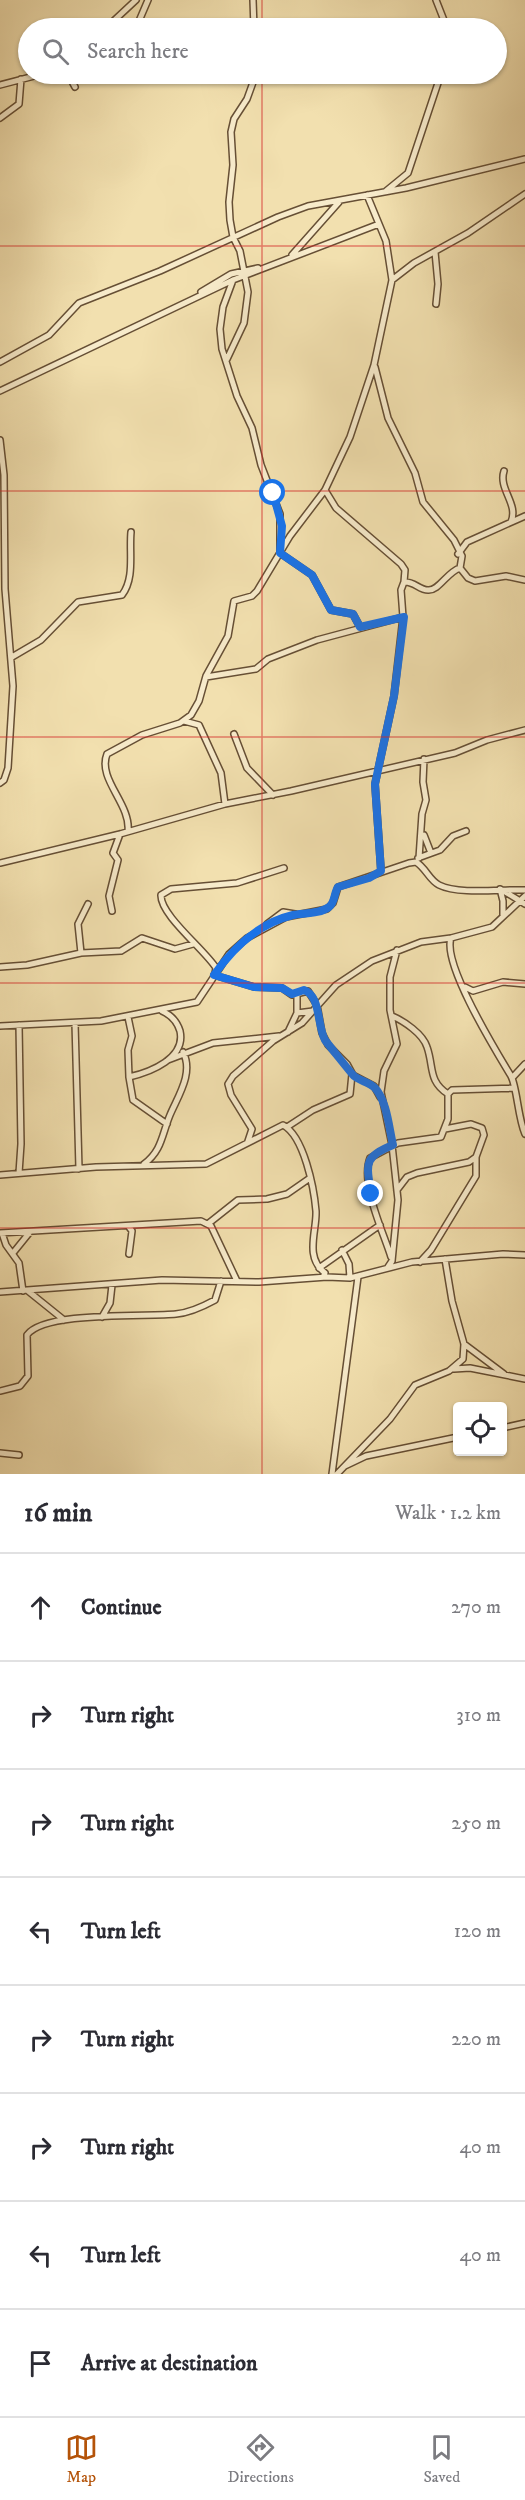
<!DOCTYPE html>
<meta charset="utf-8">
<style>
:root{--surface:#fff;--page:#f2f2f3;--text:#2b2b33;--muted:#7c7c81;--line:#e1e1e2;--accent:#b45309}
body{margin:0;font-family:"IM FELL DW Pica",serif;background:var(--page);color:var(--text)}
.controls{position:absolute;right:18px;bottom:18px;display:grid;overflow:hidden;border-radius:6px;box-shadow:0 2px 4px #0004}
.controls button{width:54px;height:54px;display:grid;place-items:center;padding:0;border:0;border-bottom:2px solid var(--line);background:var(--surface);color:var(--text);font:30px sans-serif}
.stop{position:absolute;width:18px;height:18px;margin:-14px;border:4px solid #1a73e8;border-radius:50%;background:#fff}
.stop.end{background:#1a73e8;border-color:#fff;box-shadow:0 2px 6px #0008}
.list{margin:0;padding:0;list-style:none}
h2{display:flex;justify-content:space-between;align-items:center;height:78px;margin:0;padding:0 24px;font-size:26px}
h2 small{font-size:20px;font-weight:400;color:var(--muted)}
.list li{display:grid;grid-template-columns:39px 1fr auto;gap:18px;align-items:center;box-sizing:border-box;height:108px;padding:0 24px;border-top:2px solid var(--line)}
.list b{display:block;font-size:22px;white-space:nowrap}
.list em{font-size:20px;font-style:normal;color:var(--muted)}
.icon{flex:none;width:33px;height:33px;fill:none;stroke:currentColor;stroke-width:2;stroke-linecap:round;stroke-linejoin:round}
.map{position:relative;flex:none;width:525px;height:1474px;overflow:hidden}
.search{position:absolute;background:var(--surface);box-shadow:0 2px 4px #0004;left:18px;right:18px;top:18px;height:66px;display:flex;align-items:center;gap:15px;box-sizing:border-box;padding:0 21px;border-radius:33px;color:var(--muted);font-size:22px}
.sheet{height:942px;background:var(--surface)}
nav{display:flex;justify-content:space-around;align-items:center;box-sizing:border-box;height:84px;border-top:2px solid var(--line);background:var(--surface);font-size:16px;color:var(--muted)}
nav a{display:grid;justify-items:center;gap:3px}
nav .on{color:var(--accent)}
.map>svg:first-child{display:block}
</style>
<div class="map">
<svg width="525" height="1474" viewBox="0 0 525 1474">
<rect width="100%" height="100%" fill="#f2e0af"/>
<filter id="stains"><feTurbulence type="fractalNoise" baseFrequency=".00333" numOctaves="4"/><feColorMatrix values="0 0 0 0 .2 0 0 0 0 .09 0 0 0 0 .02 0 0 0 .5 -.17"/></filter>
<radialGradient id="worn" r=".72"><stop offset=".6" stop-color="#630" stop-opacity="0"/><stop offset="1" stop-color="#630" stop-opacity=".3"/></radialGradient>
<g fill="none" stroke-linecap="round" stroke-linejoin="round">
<defs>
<path id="street" d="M253,0L254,28
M436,0L447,28
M106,28L136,0
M136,28L148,0
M68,74L75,87
M0,85L42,74
M0,118L19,104L21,79
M386,191L408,173L441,74
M367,195L386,241L392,280
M435,252L438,284L436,304
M292,255L339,202
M233,280L223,307L220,329L222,349L237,396L252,428L261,465L280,514V553L312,575L331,610L353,614L360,627
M201,292L231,274L258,268
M227,359L244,323L248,292L240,251L233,237L230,220L229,202L233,165L231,132L234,119L247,99L256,74
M0,362L49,335L79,303L160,271L278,217L308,206L406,188L525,159
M375,367L388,418L415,473L423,502L454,540L462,556L460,568L468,578L475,581L506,576L525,580
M0,391L233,280L379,224
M0,440L4,475L5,589L13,686L8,768L4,780L0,783
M504,471C498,489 519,504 511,522
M325,490L336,508L401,564L405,570L404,582
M458,554L467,542L525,516
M12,657L41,640L78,602L122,595C135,578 129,553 131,532
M206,677L256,669L268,659L317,640L403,617
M184,721L199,725L221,773L225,804
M234,734L247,768L273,795
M128,831C131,804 97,779 107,754L142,735L180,723L191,715L199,701L206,676L228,636L234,601L252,596L257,591L290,536L325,490L350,437L374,365L392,280L414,263L468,233L525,194
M424,835L431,853
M418,858L440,850L453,836L466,831
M419,858L422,814L426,800L423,782L424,759
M0,863L120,834L225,804L291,791L455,753L487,740L525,730
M381,871L375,784L394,696L403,617L401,590L404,582C414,581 419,590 428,590C439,591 447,572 460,568
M500,889L503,901V915
M502,890L525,904
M112,911L109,896L118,860L113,853L120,834
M267,924L283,912L295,914
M451,938C442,964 496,1051 511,1076C517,1087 518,1118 525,1134
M81,953L78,924L88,904
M0,967L27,965L81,953L121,951L142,938L175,949L193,944
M215,973L216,968C205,950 160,915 161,895L171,889L237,883L284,868
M214,975L254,987L282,988L292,995L308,991L317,1005L322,1033L328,1045L347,1064L353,1075L374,1086L380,1097
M465,987L473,991L503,982L525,984
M297,993V1013
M392,1016C404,1021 423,1034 427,1047C434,1067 428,1081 448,1094
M128,1017L132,1036L128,1050L129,1077L133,1100L167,1124
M75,1023L79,1169
M0,1026L101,1021L197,1002L229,954L247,938L286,917L327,909L333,903L338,887L409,863L416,862C426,868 429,880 439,885C459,895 502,889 525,890
M288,1032L297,1013L313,1011
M168,1060L213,1043L279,1036
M129,1077C151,1072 186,1058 180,1031C177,1021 171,1015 162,1011
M512,1078L525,1064
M287,1127L313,1110L350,1094L352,1074
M248,1141L252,1129L231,1095L228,1084L233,1076L273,1041L302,1023L336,985L372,961L421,942L451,938L492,927L525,896
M144,1164C162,1151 162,1134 170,1115C178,1096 194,1073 183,1052
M19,1173L21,1144L19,1025
M0,1175L96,1167L206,1164L283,1125C304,1136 314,1188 316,1211C317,1231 304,1257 325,1273L323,1277
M397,1190L407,1177L417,1173L469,1162L476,1157
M209,1223L238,1200L267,1199L287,1194L310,1178
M129,1227L132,1231L129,1254
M0,1233L201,1221L211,1226L237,1281
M2,1233L6,1245L19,1263L23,1291
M342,1250L349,1264L350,1278
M13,1253L30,1232
M391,1257C383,1231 360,1184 370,1158L398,1143L441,1137L448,1119V1094L452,1090L514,1088
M420,1262L431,1250L476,1176V1157L484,1135L482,1128L471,1124L445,1129
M388,1267L392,1261L398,1200L392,1145L381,1092L384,1071L397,1044L390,1010V977L397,950
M319,1268L380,1225
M28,1291L64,1320
M0,1292L162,1280L259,1282L327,1277L350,1278L412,1262L503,1254L525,1255
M102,1317L110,1303L112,1285
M464,1344L504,1374
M454,1369L470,1368L525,1379
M0,1391L20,1386L28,1376L27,1335C44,1311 146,1317 176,1314C188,1313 204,1306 215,1300L221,1281
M502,1428L525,1423
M0,1453L19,1455
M345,1466L366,1456L458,1437
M332,1474L358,1277
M337,1474L390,1419L415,1385L449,1371L463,1359L464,1344L452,1301L445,1259"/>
</defs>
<use href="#street" stroke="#664f35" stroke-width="8"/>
<use href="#street" stroke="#f7ebcb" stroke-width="5"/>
</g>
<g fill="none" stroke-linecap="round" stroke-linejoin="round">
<path stroke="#1a73e8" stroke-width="8" d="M273,493L282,526L280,553L312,575L331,610L353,614L360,627L404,617L394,696L375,784L381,871L369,878L338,887C334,893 335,903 329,907C320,914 304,913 293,915C259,923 233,948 214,975L254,987L282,988L292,994L304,990C321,996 317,1026 325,1040C328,1044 351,1073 354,1076C360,1081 369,1082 375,1088C387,1101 389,1128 393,1145C362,1157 367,1165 371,1194"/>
</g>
<path fill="none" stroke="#d62828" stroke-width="1.5" stroke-opacity="0.55" d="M262,0V28M262,74V1474M0,246H525M0,491H525M0,737H525M0,983H525M0,1228H525"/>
<rect width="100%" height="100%" filter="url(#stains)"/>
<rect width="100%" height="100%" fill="url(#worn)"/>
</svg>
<div class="controls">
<button><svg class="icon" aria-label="locate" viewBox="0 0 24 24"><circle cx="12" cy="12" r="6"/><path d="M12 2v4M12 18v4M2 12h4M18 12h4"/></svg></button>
</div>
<div class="stop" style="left:273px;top:493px"></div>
<div class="stop end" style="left:371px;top:1194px"></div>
<div class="search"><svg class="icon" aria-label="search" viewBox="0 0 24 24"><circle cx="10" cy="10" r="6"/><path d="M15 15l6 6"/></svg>Search here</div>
</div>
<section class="sheet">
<h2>16 min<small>Walk · 1.2 km</small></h2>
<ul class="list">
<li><svg class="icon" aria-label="ahead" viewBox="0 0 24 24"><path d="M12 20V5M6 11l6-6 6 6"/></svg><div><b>Continue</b></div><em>270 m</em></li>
<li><svg class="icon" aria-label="right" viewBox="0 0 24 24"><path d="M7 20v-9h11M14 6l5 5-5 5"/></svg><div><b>Turn right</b></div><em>310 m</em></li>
<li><svg class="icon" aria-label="right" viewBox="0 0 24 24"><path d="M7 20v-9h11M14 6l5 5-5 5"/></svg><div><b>Turn right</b></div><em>250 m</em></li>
<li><svg class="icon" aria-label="left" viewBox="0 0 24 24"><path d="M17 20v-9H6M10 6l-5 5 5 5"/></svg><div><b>Turn left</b></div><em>120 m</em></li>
<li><svg class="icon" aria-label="right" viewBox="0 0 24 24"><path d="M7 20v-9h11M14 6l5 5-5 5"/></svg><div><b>Turn right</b></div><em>220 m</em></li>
<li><svg class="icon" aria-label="right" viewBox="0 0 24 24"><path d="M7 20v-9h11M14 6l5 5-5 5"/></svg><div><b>Turn right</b></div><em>40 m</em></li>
<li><svg class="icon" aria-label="left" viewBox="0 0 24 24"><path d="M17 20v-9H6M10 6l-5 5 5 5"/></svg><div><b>Turn left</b></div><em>40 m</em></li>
<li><svg class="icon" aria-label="arrive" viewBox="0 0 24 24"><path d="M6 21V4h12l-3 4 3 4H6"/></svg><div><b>Arrive at destination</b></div></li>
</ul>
</section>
<nav>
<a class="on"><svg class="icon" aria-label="map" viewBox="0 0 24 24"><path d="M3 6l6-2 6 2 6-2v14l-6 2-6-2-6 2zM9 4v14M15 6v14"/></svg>Map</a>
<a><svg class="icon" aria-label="directions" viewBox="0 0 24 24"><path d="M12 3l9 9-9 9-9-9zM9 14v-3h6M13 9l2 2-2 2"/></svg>Directions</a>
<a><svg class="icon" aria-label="saved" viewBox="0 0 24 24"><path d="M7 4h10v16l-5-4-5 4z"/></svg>Saved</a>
</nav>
